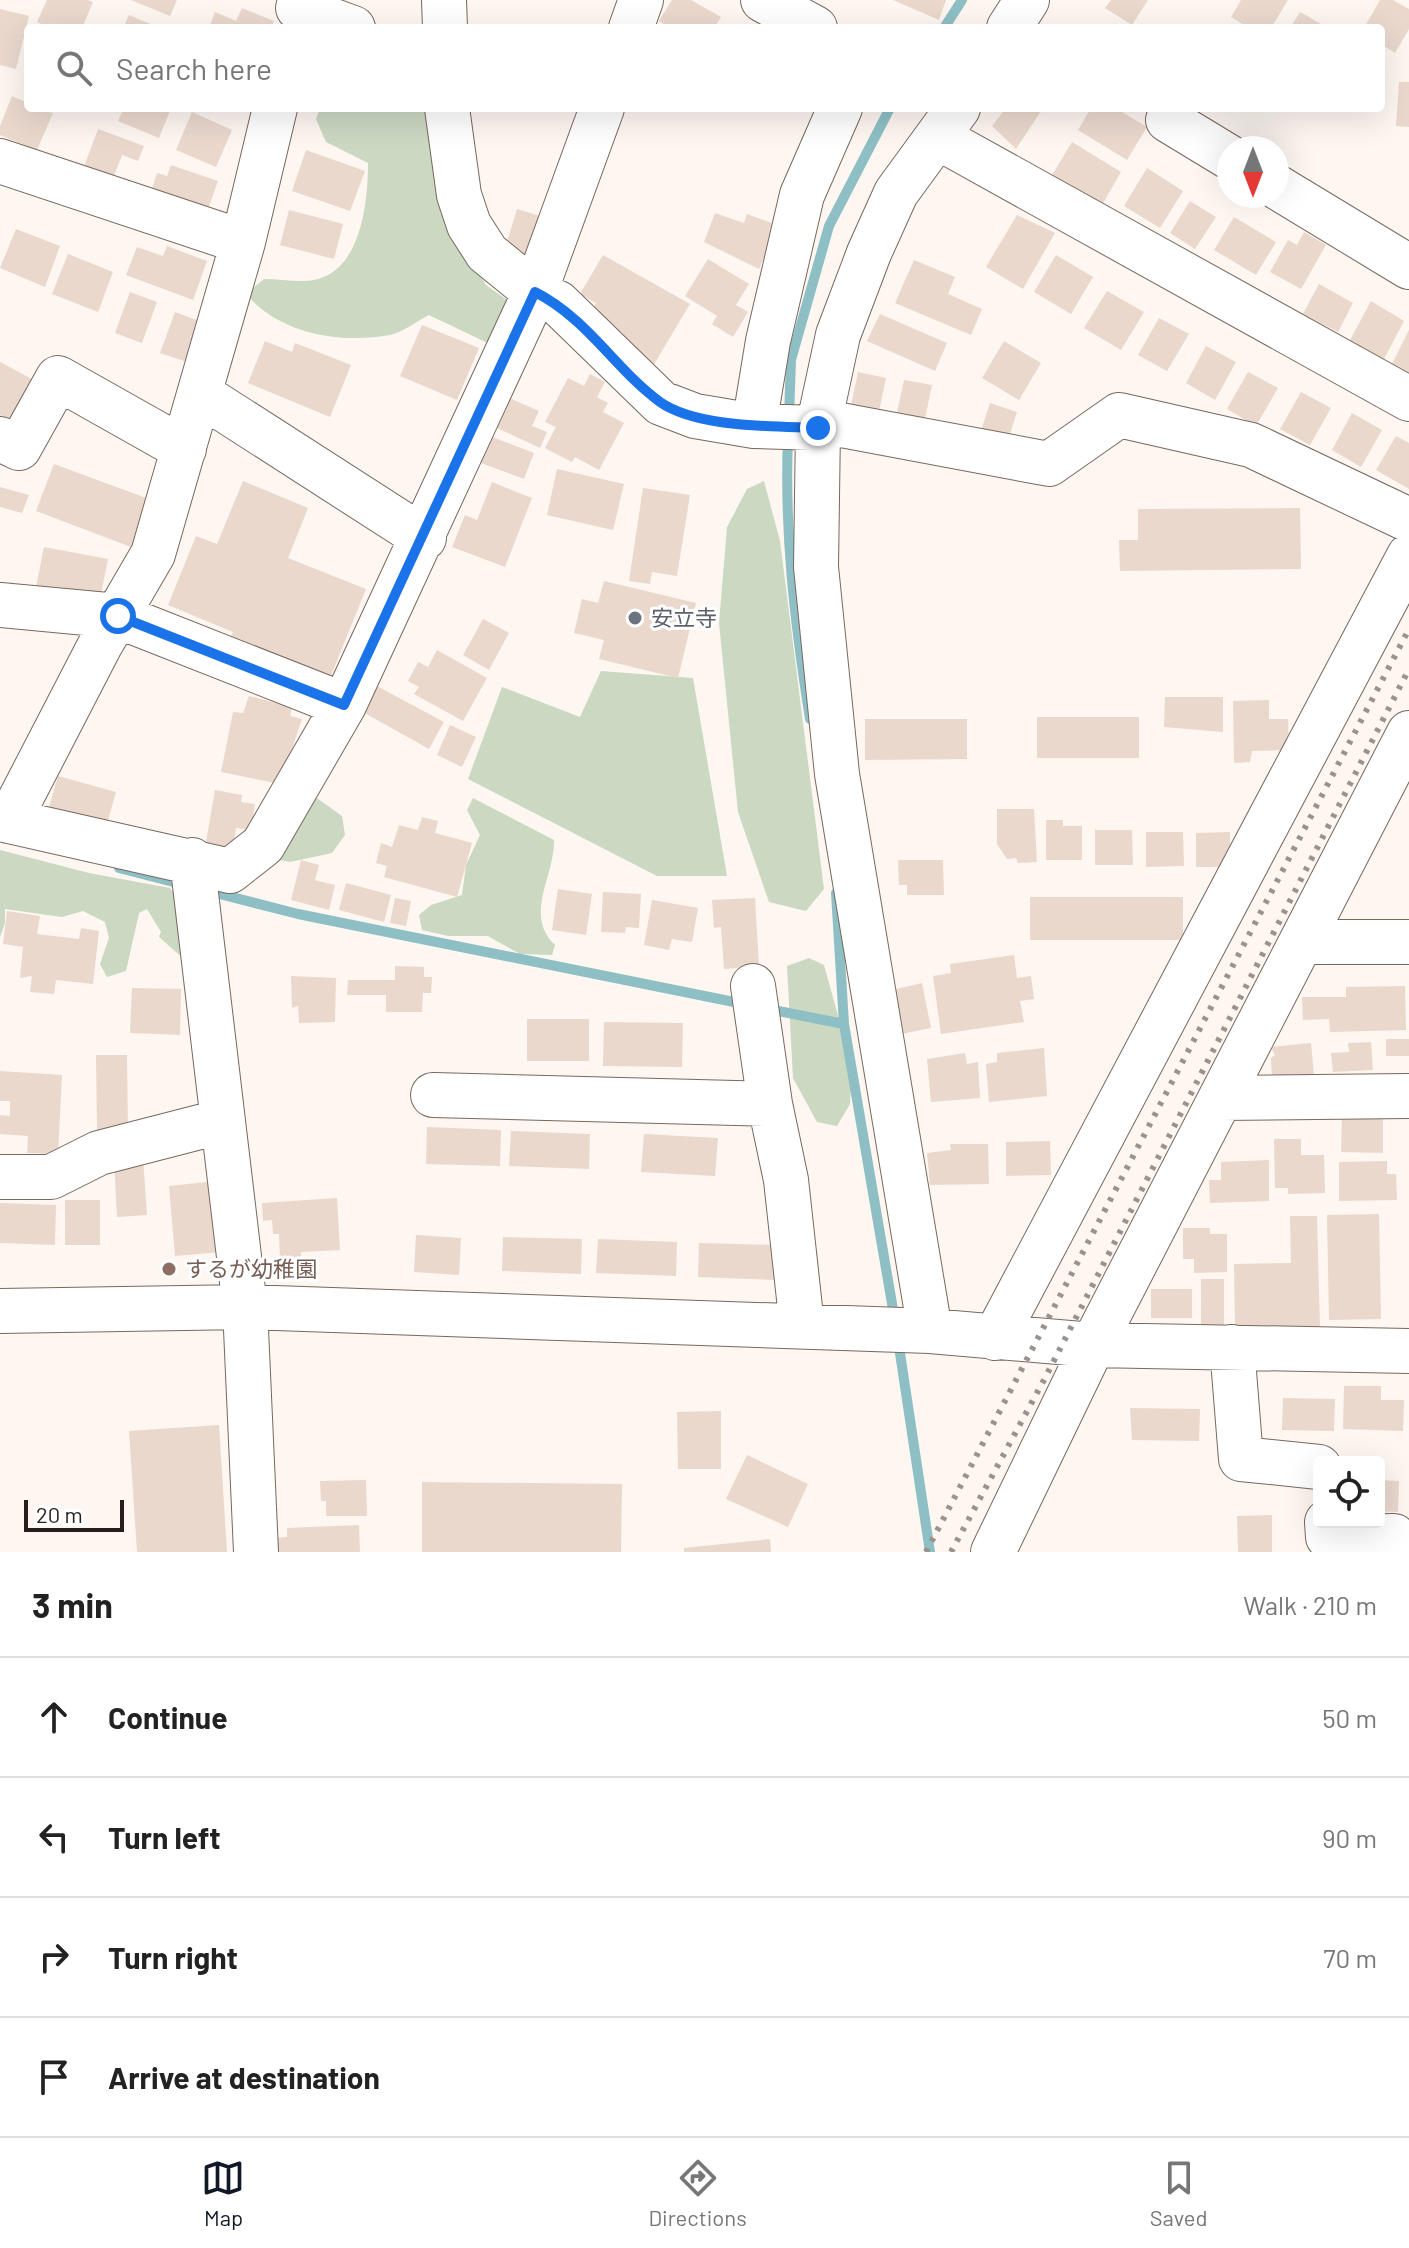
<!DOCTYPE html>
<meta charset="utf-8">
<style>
:root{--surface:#fff;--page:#f2f2f2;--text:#222;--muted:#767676;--line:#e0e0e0;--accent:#111827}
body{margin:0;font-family:Barlow,"Noto Sans JP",sans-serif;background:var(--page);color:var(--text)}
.controls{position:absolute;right:24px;bottom:24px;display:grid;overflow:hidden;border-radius:8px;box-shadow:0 8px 32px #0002}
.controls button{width:72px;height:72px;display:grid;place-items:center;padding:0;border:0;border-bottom:2px solid var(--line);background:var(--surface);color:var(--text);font:40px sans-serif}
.compass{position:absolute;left:1217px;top:136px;width:72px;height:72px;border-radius:50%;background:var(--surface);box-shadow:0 8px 32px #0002;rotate:180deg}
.scale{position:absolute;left:24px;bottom:20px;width:100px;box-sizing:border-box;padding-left:8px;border:4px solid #251e1a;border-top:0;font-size:22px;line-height:28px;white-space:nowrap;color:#251e1a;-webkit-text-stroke:6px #fff;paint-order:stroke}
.stop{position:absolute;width:24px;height:24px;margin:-18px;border:6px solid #1a73e8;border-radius:50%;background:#fff}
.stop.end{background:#1a73e8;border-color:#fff;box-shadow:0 2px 8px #0008}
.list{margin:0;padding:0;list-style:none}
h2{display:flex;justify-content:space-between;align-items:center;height:104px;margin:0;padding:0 32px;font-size:34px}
h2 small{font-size:26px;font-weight:400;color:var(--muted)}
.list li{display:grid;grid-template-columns:52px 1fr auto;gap:24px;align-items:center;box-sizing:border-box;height:120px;padding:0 32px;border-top:2px solid var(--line)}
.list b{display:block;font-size:30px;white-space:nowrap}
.list em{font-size:26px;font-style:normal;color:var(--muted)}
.icon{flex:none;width:44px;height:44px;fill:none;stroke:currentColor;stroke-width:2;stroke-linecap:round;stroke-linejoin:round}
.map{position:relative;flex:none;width:1409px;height:1552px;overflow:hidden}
.search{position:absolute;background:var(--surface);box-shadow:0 8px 32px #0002;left:24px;right:24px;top:24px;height:88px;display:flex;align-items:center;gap:20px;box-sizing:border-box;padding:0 28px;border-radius:8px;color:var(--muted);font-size:30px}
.sheet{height:584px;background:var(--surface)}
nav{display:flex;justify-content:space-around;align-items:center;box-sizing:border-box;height:112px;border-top:2px solid var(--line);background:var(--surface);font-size:22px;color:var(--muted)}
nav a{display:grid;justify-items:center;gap:4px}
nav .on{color:var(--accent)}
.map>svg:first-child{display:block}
</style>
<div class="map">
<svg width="1409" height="1552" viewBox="0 0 1409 1552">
<rect width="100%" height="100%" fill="#fdf6f1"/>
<path fill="#cbd8c2" d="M320,108H426L461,243L486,285L517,307L496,347L429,315C417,321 403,332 390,335C340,344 280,334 246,294L264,279C280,279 299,283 314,280C362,271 368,200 368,163L326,142L316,119Z
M764,481L780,541L824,889L806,911L769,902L738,812L719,623L727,527L747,489Z
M601,671L693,678L727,876H657L468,779L502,687L580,717Z
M311,794L342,816L345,835L332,853L290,862L280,860V848Z
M473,798L554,840C555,876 523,915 555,945L552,955L520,954L488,936H448L422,930L419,915L431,905L462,895L466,865L480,835L467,810Z
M0,850L89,873L170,888L180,901L184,959L159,937L161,932L147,909L139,913L126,971L107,977L100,964L109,938L105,922L83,911L62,917L5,909V923L0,937Z
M809,958L824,965L852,1066L850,1104L837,1126L817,1122L793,1078L787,966Z"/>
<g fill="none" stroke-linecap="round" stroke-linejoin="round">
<path stroke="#8dbfc4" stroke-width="10" d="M944,28L962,0
M789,417L791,360L829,226L890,108
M788,437C784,533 795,624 810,719
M119,868L185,885
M208,891L298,914L744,1004
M836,893L844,1024L895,1321
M768,1009L844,1024
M898,1340L930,1552"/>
</g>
<path fill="#ead8cd" d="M47,0H88L93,2L82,28H50L37,22Z
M131,0H177L170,16Z
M672,0H691L721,17L714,28H671L659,21Z
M893,0H946L939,20Z
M1111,0H1148L1132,25L1105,8Z
M1241,0H1288L1271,28H1249L1231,17Z
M1380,0H1393L1409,9V29L1395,53L1381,44V28H1364Z
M242,8L274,21L271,28H209L215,12L236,21Z
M0,9L29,16L16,69L0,65Z
M1300,12L1328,28H1290Z
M129,15L160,28H123Z
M1399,82H1409V127L1396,126Z
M12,96L28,103V108L53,113L37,150L0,135V126Z
M124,108H171L159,138L118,121Z
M1006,108H1043L1016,149L992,126Z
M1091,108H1115L1147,127L1127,160L1078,130Z
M192,112L232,130L216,167L176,150Z
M98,129L144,146L138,161L122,155L111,183L82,172Z
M1072,142L1121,172L1102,205L1052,175Z
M306,150L365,171L350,211L292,191Z
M171,165L218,181L206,215L150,195L157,173L167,176Z
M1147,168L1183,191L1160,228L1124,206Z
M1190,201L1216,217L1195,249L1170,233Z
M517,209L540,216L525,265L502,258Z
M289,210L343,224L334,259L280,245Z
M715,213L744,223L747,214L777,225L759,269L704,242Z
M1017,215L1055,233L1023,289L986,267Z
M1234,217L1276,242L1256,275L1214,250Z
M16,229L60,246L45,287L0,268Z
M1304,232L1326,245L1301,289L1270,272L1288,240L1297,245Z
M167,246L207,261L193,300L126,275L137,247L163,256Z
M68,254L113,272L98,312L52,294Z
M603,255L690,304L650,371L613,350L623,333L590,314L596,303L580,294Z
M1056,255L1093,277L1071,314L1034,292Z
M708,259L749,284L736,305L748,312L733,337L712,324L717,316L685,296Z
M914,260L955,277L948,294L982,309L971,335L895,303Z
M1319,284L1353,303L1338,332L1303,314Z
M1107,291L1144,312L1121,350L1084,328Z
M130,292L157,302L142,343L115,333Z
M1371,301L1404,321L1383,361L1349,342Z
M175,312L202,322L187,362L160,353Z
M880,314L947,343L935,371L867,341Z
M1159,318L1189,334L1167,371L1138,355Z
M422,325L479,348L457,400L400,376Z
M1409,330V373L1392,364Z
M265,341L292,352L295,343L351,365L330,417L248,383Z
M1004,341L1041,363L1019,400L982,378Z
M1206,346L1236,362L1215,400L1186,383Z
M0,362L34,380L12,421L0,415Z
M858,372L886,378L878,416L850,410Z
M1248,372L1278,388L1256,426L1227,409Z
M590,374L605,382L597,397L608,403L603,412L624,423L599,470L575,457L572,462L545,448L556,427L545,422L568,378L584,386Z
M904,380L932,385L924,423L896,417Z
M1301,392L1331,408L1310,445L1280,429Z
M507,397L539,411L532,426L547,432L540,448L493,426Z
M990,403L1017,412L1005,449L978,440Z
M1352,413L1382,430L1361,467L1332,450Z
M1396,436L1409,443V489L1376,470Z
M492,437L534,453L524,479L481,463Z
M54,464L149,499L131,547L36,511Z
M557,469L624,484L613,530L547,515Z
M243,481L308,508L288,558L366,589L330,678L230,638L233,632L168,605L196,536L217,544Z
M492,482L532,498L505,567L452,547L465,515L477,520Z
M0,487L29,495L22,513L0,507Z
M643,488L690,495L677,576L652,572L650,584L629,581Z
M1300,508L1301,569L1120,571L1119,540H1138V509Z
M44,547L108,559L98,609L34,597Z
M604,581L696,603L678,678L599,659L604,640L574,633L582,599L598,603Z
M483,619L509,633L489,670L463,655Z
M437,650L487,678L463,721L414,694L419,687L408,681L418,662L428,667Z
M375,685L444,722L429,749L361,711Z
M249,696L292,707L290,716L302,719L280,784L221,772L233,712L243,713Z
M1165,697H1223V732L1164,727Z
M1269,700V719H1288L1289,750L1252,751L1250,762L1234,763L1233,701Z
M1037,717H1139V758H1037Z
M865,719H967V759L865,760Z
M450,725L476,737L462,767L437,755Z
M58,776L116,792L106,827L48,811Z
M215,790L242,795L241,802L255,804L251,830L236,828L232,853L205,848Z
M997,809H1034L1037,862L1018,863L1016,858L1007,859L997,844Z
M422,817L438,821L435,833L472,843L457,897L384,877L387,866L376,863L381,843L392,847L399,825L418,830Z
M1046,820H1063V826H1082V860H1046Z
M1095,830H1132L1133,865H1095Z
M1146,832H1183L1184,866L1146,867Z
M1230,832V867H1196V833Z
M301,860L319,865L315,880L335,885L329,910L291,900Z
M898,860H943L944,895H907V885H899Z
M346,883L391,895L384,922L339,910Z
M558,889L592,894L586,935L552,930Z
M603,892L641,894L639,928L626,927L625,933L601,932Z
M1030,897H1183V940H1030Z
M395,898L411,901L406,926L390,923Z
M755,898L759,966L724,969L721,927L714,928L712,900Z
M652,900L698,908L692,942L672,939L669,950L644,945Z
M7,911L40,916L37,934L79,939L81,928L99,931L93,984L56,980L54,994L30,992L32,976L20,978L23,947L3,944Z
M1014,955L1017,978L1031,976L1034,999L1020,1001L1024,1022L941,1034L933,976L951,973L950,964Z
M395,966L424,967V977H432L431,993H423L422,1012H386V995H347L348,980H395Z
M291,976L336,978L335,1022L299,1023L298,1006L292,1008Z
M922,983L931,1028L901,1034L892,990Z
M1405,986L1406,1030L1330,1032L1329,1019L1303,1020L1302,997H1346V987Z
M132,988L181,989L180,1035L130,1033Z
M527,1019H589V1061H527Z
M604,1022L683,1023L682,1067L603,1066Z
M1386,1039H1409V1056H1386Z
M1371,1042L1373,1070L1333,1072L1331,1053L1349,1052L1348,1043Z
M1311,1043L1314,1075L1272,1078L1271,1058L1275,1055L1271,1047Z
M1044,1048L1047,1096L989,1102L986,1064L997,1062V1053Z
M965,1053L967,1064L978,1062L980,1098L931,1102L927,1059Z
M96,1055H127L128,1131H97Z
M0,1071L62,1075L58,1154L27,1153L28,1136L0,1134V1115L10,1116V1101H0Z
M1342,1116H1383V1153L1341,1152Z
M427,1127L501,1130L500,1166L426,1164Z
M511,1131L590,1134L589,1169L509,1166Z
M644,1134L718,1138L715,1176L641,1172Z
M1274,1139H1301V1155H1324L1325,1193L1288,1194V1188H1275Z
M1050,1141L1051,1175L1006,1176V1142Z
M950,1144H988L989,1184L930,1185L927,1153L951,1150Z
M143,1158L147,1215L117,1217L114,1159Z
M1269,1160V1201L1210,1203L1209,1180H1221V1162Z
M1387,1161V1174H1396L1397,1200L1339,1201V1162Z
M216,1181L222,1252L175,1256L169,1186Z
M337,1198L340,1250L301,1252V1259L280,1260L279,1234H273L272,1220L263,1221L262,1203Z
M65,1200H100V1245H65Z
M0,1203L56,1205L55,1245L0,1243Z
M1379,1214L1381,1319L1329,1320L1327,1215Z
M1290,1216H1317L1320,1328L1235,1330L1234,1264L1291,1263Z
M1183,1228H1210V1234H1227V1272L1194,1273V1259H1183Z
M416,1235L461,1238L459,1275L414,1272Z
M503,1237L582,1239L581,1274L502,1271Z
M598,1239L677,1242L676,1276L596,1273Z
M699,1243L779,1245L777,1280L698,1277Z
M1201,1279H1224V1328H1201Z
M1151,1289H1192V1318H1151Z
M1344,1386H1381V1400H1404L1403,1431L1343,1429Z
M1283,1398L1335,1399L1334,1431L1282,1430Z
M1130,1408L1200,1409L1199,1441L1132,1440Z
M721,1411V1469H678L677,1412Z
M219,1425L227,1552H137L129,1431Z
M747,1455L808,1484L788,1527L726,1499Z
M366,1480L367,1516H326V1501H321L320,1481Z
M1379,1480L1399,1481L1398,1512L1379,1511Z
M422,1482L622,1484L621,1552H422Z
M1272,1515V1552H1238L1237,1516Z
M359,1525L360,1552H276L275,1538L287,1537V1528Z
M770,1539L771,1552H684V1548Z"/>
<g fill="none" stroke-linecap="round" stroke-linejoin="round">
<defs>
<path id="minor" d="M444,0L445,28
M763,0L815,28
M298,8L353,28
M631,28L641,0
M1009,28L1027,0
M447,108L459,195L469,225L487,253L535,292L558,303L661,403L695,416L754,426L818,428L841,425L1049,464L1119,415L1251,445L1409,520
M1168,120L1229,157
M939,138L1409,399
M0,161L243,242
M1277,187L1409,267
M200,394L424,538
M754,426L768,341L802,195L840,108
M0,439L19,448L58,378L184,449
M0,605L118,616L344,705
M0,819L230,871L263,845L344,705L535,292L602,108
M9,821L100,645L153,554L243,242L275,108
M192,860L245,1307L256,1552
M1301,942H1409
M753,986L770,1104L786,1180L802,1326
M433,1095L770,1104
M1221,1098L1409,1096
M0,1177H51L99,1153L223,1121
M0,1311L245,1307L930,1331L1093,1345L1409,1351
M930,1331L837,774L816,567L818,428L838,335L869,253L896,193L958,108
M995,1338L1409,556
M1232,1347L1241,1459L1319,1467
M1327,1522L1328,1537L1394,1536
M993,1552L1093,1345L1409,733"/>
</defs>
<use href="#minor" stroke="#78685e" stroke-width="46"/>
<use href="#minor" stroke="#fff" stroke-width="44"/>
<path stroke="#99928d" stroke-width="6" stroke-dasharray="4 8" stroke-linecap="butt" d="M926,1552L1409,629
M951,1552L1045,1378L1409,669"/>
</g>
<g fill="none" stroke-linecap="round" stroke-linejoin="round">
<path stroke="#1a73e8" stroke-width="10" d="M118,616L344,705L535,292C588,319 615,369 660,402C697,428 774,426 818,428"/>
</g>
<circle fill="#6b7280" stroke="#fff" stroke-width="3" cx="635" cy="618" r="8"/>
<circle fill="#8d6e63" stroke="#fff" stroke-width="3" cx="169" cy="1269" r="8"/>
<g text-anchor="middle" stroke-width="6" stroke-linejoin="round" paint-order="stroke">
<g font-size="22" fill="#5b616d" stroke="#fff" text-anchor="start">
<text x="651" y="626">安立寺</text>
</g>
<g font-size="22" fill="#785e54" stroke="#fff" text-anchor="start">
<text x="185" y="1277">するが幼稚園</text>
</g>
</g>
</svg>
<div class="controls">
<button><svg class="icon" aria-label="locate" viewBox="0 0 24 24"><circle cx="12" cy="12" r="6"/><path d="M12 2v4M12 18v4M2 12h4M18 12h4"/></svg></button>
</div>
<svg class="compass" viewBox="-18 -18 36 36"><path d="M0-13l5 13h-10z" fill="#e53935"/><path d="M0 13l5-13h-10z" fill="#767676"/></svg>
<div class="scale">20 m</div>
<div class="stop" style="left:118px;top:616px"></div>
<div class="stop end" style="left:818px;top:428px"></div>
<div class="search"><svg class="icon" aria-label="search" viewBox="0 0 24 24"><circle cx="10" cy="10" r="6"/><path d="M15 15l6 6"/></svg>Search here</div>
</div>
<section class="sheet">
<h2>3 min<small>Walk · 210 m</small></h2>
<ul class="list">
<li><svg class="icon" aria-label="ahead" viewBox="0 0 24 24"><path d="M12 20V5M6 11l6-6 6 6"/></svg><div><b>Continue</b></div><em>50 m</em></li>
<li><svg class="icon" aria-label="left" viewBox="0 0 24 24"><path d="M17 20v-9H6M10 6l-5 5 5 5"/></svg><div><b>Turn left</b></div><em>90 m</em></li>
<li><svg class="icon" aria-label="right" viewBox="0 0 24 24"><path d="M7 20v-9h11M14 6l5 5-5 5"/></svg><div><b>Turn right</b></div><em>70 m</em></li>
<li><svg class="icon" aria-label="arrive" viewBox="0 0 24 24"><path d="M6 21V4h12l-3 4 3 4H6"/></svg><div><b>Arrive at destination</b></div></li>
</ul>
</section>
<nav>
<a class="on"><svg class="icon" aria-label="map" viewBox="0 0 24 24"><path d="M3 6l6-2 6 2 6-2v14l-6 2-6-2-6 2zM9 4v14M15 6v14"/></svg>Map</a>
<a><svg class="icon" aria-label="directions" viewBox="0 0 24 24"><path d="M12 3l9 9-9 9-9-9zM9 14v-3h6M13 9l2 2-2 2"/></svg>Directions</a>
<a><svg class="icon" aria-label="saved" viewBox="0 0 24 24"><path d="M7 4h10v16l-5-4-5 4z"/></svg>Saved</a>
</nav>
